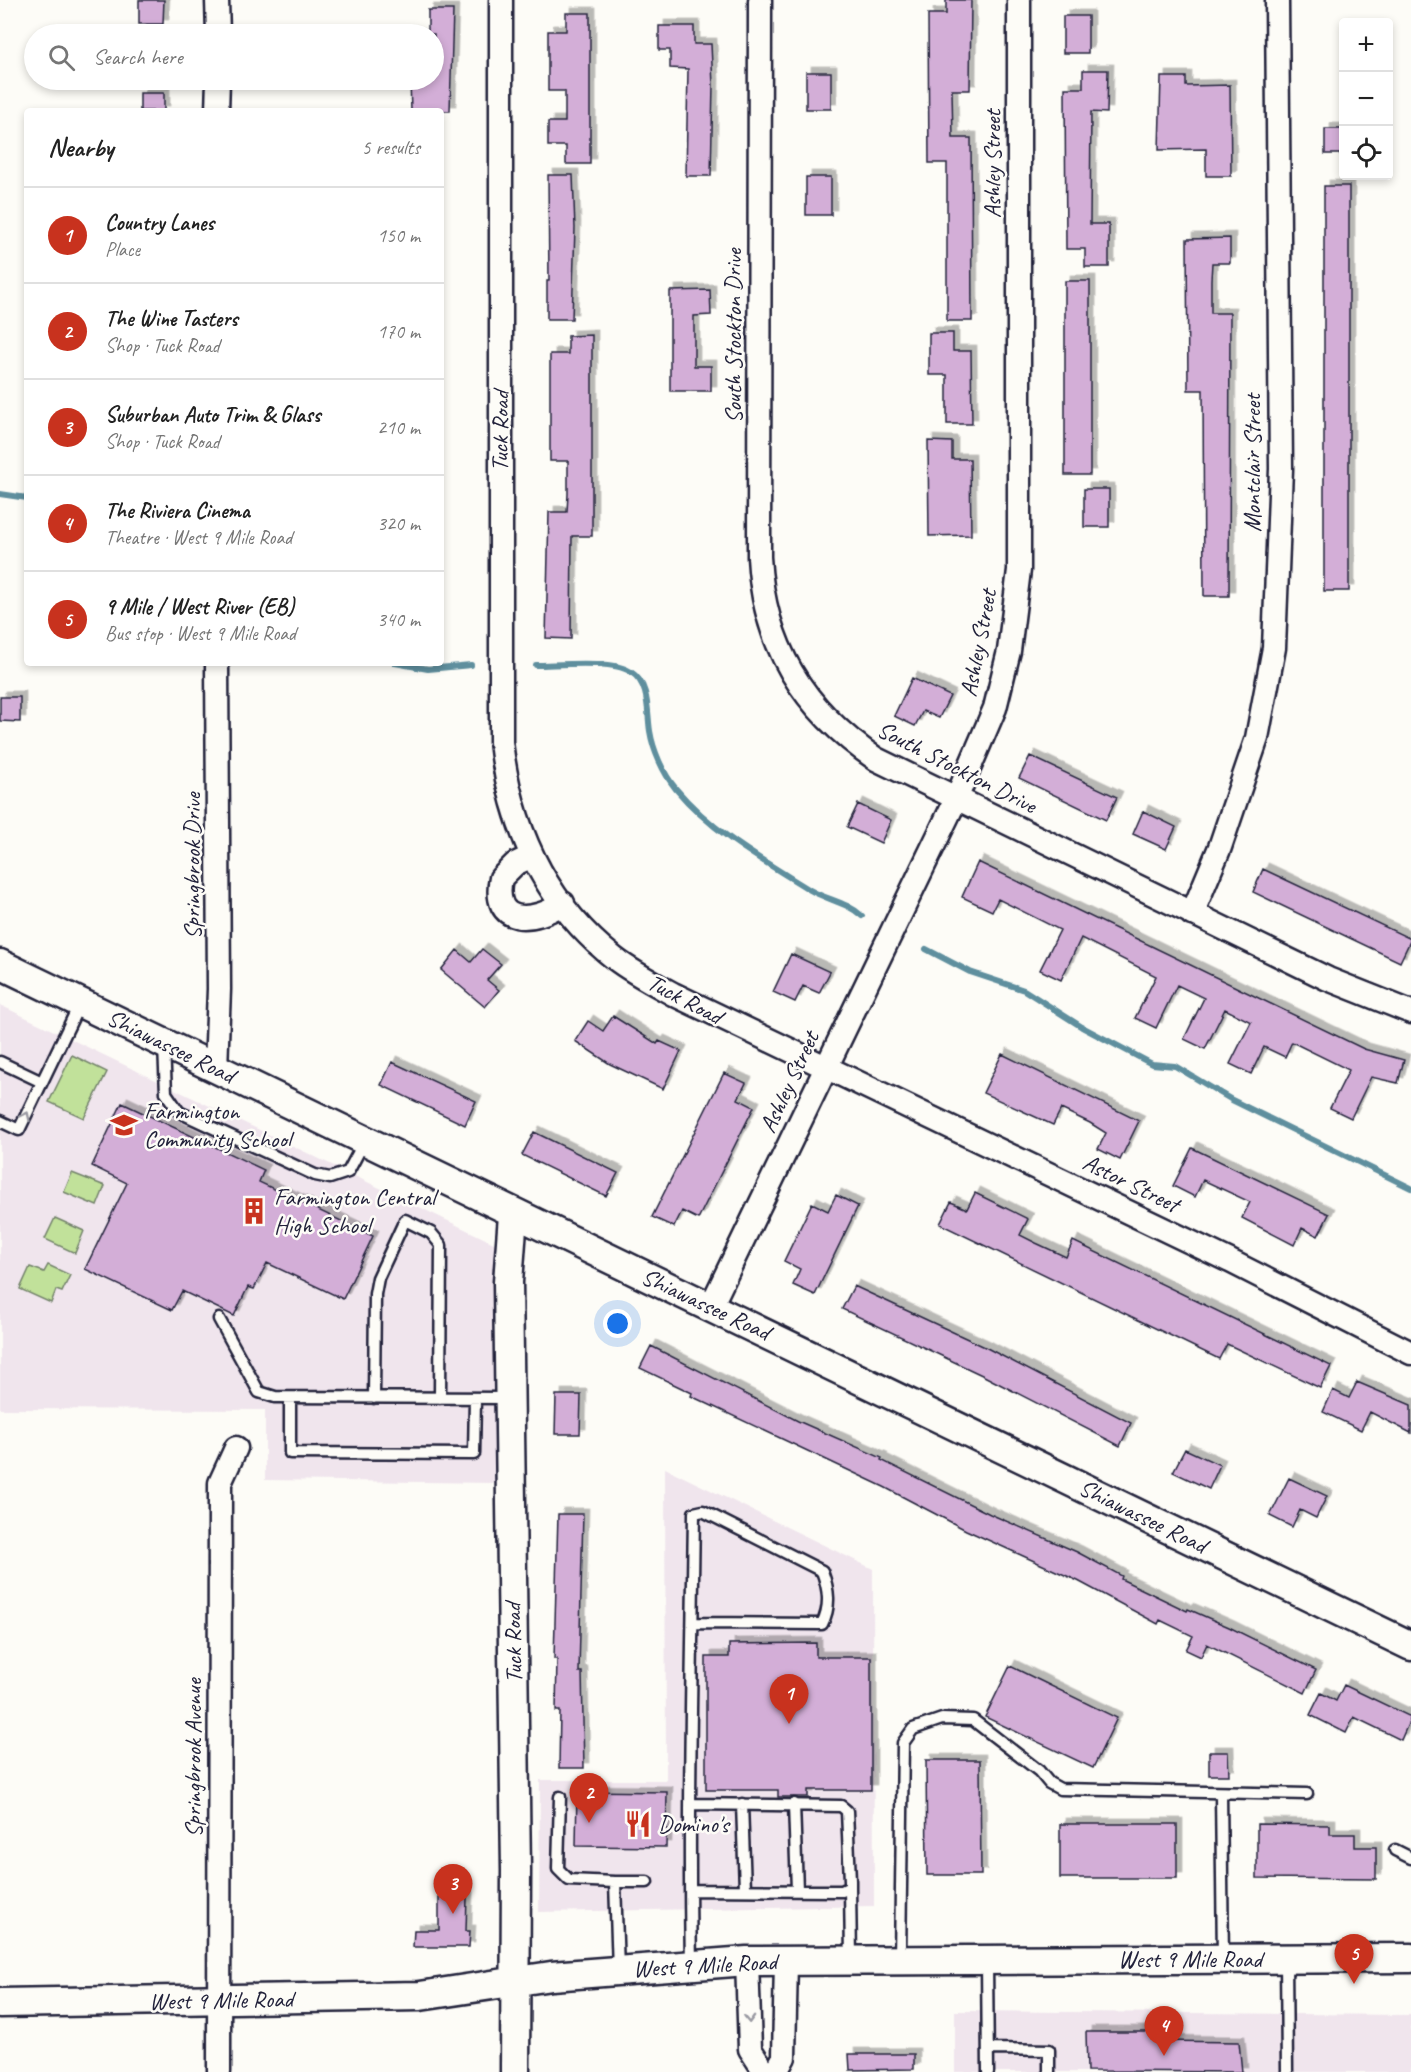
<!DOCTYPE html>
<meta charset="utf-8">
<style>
:root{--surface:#fff;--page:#f6f6f6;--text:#222;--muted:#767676;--line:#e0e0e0;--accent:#c8321e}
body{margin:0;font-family:Caveat,sans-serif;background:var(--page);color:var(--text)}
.controls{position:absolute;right:18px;top:18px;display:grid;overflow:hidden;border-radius:6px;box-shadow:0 3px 9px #0003}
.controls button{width:54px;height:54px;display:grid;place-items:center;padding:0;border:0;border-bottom:2px solid var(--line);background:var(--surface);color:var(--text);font:30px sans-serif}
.you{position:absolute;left:618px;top:1324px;width:21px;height:21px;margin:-15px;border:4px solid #fff;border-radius:50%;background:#1a73e8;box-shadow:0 0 0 9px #1a73e833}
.badge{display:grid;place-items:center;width:39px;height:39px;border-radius:50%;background:var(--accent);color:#fff;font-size:20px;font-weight:700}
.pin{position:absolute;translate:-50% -50px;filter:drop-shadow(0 2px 3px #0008)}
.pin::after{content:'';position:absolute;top:32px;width:21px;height:18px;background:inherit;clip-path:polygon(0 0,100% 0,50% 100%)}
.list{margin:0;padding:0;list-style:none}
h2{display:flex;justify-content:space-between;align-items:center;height:78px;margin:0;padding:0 24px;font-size:26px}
h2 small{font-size:20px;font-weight:400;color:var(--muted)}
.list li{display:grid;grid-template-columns:39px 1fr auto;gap:18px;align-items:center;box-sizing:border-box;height:96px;padding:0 24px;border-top:2px solid var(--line)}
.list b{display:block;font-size:22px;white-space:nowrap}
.list p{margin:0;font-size:20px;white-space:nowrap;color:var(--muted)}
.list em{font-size:20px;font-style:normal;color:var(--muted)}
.icon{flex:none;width:33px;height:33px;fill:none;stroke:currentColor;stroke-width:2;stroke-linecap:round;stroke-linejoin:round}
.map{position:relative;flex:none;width:1411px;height:2072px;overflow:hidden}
.search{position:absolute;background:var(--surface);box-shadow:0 3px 9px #0003;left:24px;top:24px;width:420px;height:66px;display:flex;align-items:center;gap:15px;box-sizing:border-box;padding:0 21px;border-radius:33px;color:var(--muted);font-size:22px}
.panel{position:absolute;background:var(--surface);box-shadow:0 3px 9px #0003;left:24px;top:108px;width:420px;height:558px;border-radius:6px}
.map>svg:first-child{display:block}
</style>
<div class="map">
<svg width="1411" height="2072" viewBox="0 0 1411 2072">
<defs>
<filter id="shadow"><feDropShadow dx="5.5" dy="-5.5" stdDeviation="0" flood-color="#0004"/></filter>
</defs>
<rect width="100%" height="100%" fill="#fdfcf7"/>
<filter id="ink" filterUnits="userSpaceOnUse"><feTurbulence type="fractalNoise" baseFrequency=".0167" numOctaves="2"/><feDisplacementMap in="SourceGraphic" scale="12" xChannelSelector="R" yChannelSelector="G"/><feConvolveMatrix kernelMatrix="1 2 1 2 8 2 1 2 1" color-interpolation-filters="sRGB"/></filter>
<g filter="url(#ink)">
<path fill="#f0e5ed" d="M0,1005L498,1245L496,1483L265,1480V1410L0,1409Z
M665,1468L873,1569L874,1906L539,1912L540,1780H666Z
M955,2011L1411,2015V2072H955Z"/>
<path fill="#c1e19a" stroke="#72826a" stroke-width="1.5" d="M72,1055L107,1072L84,1118L49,1102Z
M72,1173L105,1186L97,1206L64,1192Z
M55,1218L84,1231L75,1253L45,1239Z
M48,1265L70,1275L62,1292L56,1290L51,1303L20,1289L30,1267L44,1272Z"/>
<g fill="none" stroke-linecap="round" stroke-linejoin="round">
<path stroke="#5f8f9e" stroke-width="6" d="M0,494L27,498
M395,663L428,669L471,665
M536,665C558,665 613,659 631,672C650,684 647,712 650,731C653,750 663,773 676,789C712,832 762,860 810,890C827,900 847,902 862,916
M926,949L970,972L1024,990L1082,1027L1152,1064L1175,1066L1232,1100L1411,1188"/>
</g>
<path fill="#d3aed7" stroke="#22223b" stroke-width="1.5" filter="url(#shadow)" d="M139,0H164L163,24H139Z
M946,0H971L970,90H952L953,138H971L972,321H947V163H929L928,14H946Z
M428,10H453L450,111H411L410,80H434V34H428Z
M566,13H590V164H566V146H548V122H565V91H548V31H566Z
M1063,16H1088V53H1063Z
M659,26H694V44H711L713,85L711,176H686L688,69L670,68V50H659Z
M1083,70H1108L1107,113L1091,112L1090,224H1109V267H1085V249H1066L1065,88H1083Z
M806,72H831V109H806Z
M1161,77H1186V86L1230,85L1231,176H1206V149L1159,150Z
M140,93H164V111H140Z
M1325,129H1344V154H1325Z
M548,175H573L575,228L572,319H547V281H549Z
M806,177H831V215H806Z
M1324,186H1349V591H1324Z
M1230,238V263H1212L1211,280V313H1230L1229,596H1204L1203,390H1188L1187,239Z
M1065,281H1090V475H1065Z
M710,290L711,315L694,316V366H711V391H670V291Z
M929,333H953V351H971L972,424H947V375H929Z
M592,335V536H572L571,639L546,638L549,512H567L568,494V461H550V354H568V336Z
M928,441L952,442V459H970L971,535L929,536Z
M1084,489H1109V527H1084Z
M912,678L950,696L939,718L923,711L915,726L894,716Z
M0,697H20V722L0,721Z
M1030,756L1117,797L1106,820L1019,778Z
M858,804L891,820L881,843L847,827Z
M1143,811L1176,827L1166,849L1133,834Z
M978,862L1364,1049L1404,1060L1398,1083L1371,1077L1351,1118L1330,1108L1349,1070L1292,1042L1285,1057L1264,1047L1251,1074L1230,1064L1251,1022L1225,1009L1205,1049L1184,1039L1204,998L1177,985L1156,1028L1135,1018L1156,976L1081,938L1061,980L1040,970L1060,930L998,899L992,911L962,897Z
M1263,869L1411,939L1400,962L1253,892Z
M482,949L501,964L487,980L499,990L485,1007L441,970L457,950L471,962Z
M791,954L830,972L819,993L803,986L795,1002L773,992Z
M613,1016L657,1044L659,1041L681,1051L663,1089L610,1064L575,1041L588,1021L603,1031Z
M1002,1054L1139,1121L1120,1160L1098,1149L1106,1133L1090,1123L1061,1109L1053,1125L983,1093Z
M392,1062L476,1101L465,1125L381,1085Z
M724,1073L746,1083L738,1099L754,1107L698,1219L682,1211L674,1227L652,1217Z
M122,1103L264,1170L259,1182L373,1236L343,1299L267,1263L254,1289L248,1287L234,1316L182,1291L172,1310L85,1269L127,1183L92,1166Z
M534,1132L618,1173L606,1196L522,1155Z
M1192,1148L1329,1214L1318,1236L1302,1228L1294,1245L1242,1218L1250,1202L1203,1180L1195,1197L1173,1186Z
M975,1193L1028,1219L1020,1235L1036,1243L1066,1257L1073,1241L1331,1366L1320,1388L1227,1344L1219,1359L940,1224L951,1202L967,1209Z
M836,1195L858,1206L815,1295L793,1285L800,1269L784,1261L812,1203L828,1211Z
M854,1286L985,1347L1131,1423L1120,1446L984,1376L842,1309Z
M651,1346L798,1421L882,1458L881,1460L990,1514L1077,1552L1122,1576L1121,1579L1187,1611L1188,1609L1229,1627L1316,1670L1305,1693L1207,1644L1201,1657L1186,1650L1193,1636L1160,1620L1158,1624L1078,1581L966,1530L884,1487L691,1396L692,1393L640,1368Z
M1357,1382L1411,1405V1433L1370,1412L1361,1430L1323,1412L1333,1390L1349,1398Z
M556,1395H581L580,1434H555Z
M1185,1449L1220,1465L1209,1489L1173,1472Z
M1289,1478L1327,1496L1316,1518L1300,1510L1292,1527L1270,1516Z
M558,1514H583L579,1672H582L584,1768H559L560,1711H556L557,1659H554Z
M816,1643V1657H871V1790H808V1797H778V1790H706V1657H729V1644Z
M1010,1666L1117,1718L1093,1768L985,1717Z
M1344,1685L1411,1717L1401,1740L1354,1717L1346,1733L1310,1715L1321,1693L1336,1701Z
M1209,1752H1228L1229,1775H1209Z
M926,1760H980L981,1875H927Z
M577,1791L667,1792L666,1847L576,1846Z
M1060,1824H1177V1878H1060Z
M1257,1824L1330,1825V1834H1355V1847H1376V1879L1257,1878Z
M439,1897H467L466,1931H470L469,1947H413L414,1930H439Z
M1086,2032H1160V2041L1239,2042L1242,2072L1087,2071Z
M849,2054H914V2069L850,2070Z"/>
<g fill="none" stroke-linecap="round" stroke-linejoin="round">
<defs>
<path id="service" d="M164,1046L166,1093L179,1112L315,1175L330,1178L348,1172L365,1140
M0,1062L42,1082
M0,1121L19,1130L80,1003
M219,1319L259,1392L275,1397L509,1398
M290,1398V1453L474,1454L475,1399
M374,1398L375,1294L378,1278L405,1220L431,1233L441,1245L440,1398
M1221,1793L1223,1959
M560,1797L558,1869L569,1880L615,1882L618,1970
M742,1804L745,1889
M794,1804L797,1890
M1395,1850L1411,1858
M615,1882H647
M850,1887L851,1959
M690,1890L842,1891L850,1887V1881L847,1811L841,1806L690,1804
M900,1959L903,1743L913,1729L942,1719L973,1720L1039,1771L1049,1783L1060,1789L1307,1794
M1286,1959L1287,2072
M987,1960L988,2072
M691,1963C688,1813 692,1663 694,1513L703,1511L822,1571C829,1590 831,1606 822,1624L693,1623
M988,2049L1049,2050V2072"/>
<path id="minor" d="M217,0L218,34
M501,0V742C511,829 545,903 614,958C632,972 653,983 673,994L1230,1261L1411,1353
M760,0L759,557C764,646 803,709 876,759L1328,979L1411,1012
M217,111L218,80
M532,856L515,864L501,878C491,927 534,923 563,903
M1192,914L1220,847L1257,738L1274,648L1281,469L1277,0
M216,1069L219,989L217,663
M711,1306L956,799L995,708L1009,651L1019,570V0
M747,1961L750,2049L765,2072
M219,2072L220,1483L236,1448
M776,2072L784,2057L786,1961"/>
<path id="tertiary" d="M0,964L1411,1646
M513,1215L508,1282L516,1870L515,2072
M0,2003L420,1996L551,1976L747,1961L1411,1958"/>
</defs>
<use href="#service" stroke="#22223b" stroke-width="15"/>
<use href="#minor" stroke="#22223b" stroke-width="27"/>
<use href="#tertiary" stroke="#22223b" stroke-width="33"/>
<use href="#service" stroke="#fdfcf7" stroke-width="10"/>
<use href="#minor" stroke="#fdfcf7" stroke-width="22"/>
<use href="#tertiary" stroke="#fdfcf7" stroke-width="28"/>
</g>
<defs><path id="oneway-chevron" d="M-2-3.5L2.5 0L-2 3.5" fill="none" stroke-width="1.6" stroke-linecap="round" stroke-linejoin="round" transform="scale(1.5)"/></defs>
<g stroke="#9a9aa2">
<use href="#oneway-chevron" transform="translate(26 1116) rotate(-65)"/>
<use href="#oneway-chevron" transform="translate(749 2019) rotate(88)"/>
</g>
</g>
<defs>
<symbol id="school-bare" viewBox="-9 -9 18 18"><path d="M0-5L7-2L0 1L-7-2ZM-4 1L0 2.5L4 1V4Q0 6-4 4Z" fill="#c8321e" stroke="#fdfcf7" stroke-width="2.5" paint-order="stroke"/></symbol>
<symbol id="building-bare" viewBox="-9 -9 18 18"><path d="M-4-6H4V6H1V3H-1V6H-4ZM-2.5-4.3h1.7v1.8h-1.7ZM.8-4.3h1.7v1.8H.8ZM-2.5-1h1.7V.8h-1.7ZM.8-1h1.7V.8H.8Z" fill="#c8321e" stroke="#fdfcf7" stroke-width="2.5" paint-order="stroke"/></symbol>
<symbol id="restaurant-bare" viewBox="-9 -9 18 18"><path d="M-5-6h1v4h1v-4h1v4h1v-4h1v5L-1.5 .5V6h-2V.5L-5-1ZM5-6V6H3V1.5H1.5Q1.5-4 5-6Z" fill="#c8321e" stroke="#fdfcf7" stroke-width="2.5" paint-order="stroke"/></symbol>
</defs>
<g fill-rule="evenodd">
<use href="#school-bare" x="105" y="1106" width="38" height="38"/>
<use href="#building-bare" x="235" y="1192" width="38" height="38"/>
<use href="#restaurant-bare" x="619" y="1805" width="38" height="38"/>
</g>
<g text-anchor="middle" stroke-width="5" stroke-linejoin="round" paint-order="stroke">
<g font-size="24" fill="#22223b" stroke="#fdfcf7">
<text transform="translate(992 164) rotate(-90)" y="8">Ashley Street</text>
<text transform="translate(733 336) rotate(-90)" y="8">South Stockton Drive</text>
<text transform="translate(500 431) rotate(-89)" y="8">Tuck Road</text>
<text transform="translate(1252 463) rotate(-90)" y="8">Montclair Street</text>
<text transform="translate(978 643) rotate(-79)" y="8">Ashley Street</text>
<text transform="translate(957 767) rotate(27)" y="8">South Stockton Drive</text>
<text transform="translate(192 866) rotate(-90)" y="8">Springbrook Drive</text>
<text transform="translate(685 999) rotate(28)" y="8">Tuck Road</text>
<text transform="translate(171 1046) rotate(26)" y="8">Shiawassee Road</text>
<text transform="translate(789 1082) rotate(-65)" y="8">Ashley Street</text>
<text transform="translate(1131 1183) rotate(26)" y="8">Astor Street</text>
<text transform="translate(706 1304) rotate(25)" y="8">Shiawassee Road</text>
<text transform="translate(1143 1516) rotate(26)" y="8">Shiawassee Road</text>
<text transform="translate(513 1643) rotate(-91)" y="8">Tuck Road</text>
<text transform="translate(193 1758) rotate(-90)" y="8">Springbrook Avenue</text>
<text x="1190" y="1967">West 9 Mile Road</text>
<text transform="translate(705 1965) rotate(-3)" y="8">West 9 Mile Road</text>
<text transform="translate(221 2000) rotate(-1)" y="8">West 9 Mile Road</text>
</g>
<g font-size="24" fill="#22223b" stroke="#fdfcf7" text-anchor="start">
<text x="144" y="1119">Farmington<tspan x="144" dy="28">Community School</tspan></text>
<text x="274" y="1205">Farmington Central<tspan x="274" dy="28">High School</tspan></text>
<text x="658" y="1832">Domino's</text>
</g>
</g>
</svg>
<div class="controls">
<button>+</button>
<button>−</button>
<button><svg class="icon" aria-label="locate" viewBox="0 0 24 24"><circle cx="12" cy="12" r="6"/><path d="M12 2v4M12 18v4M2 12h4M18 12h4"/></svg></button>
</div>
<div class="you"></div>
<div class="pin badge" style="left:789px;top:1724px">1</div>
<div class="pin badge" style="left:589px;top:1823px">2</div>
<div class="pin badge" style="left:453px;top:1914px">3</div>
<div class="pin badge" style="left:1164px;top:2056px">4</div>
<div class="pin badge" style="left:1354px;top:1984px">5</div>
<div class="search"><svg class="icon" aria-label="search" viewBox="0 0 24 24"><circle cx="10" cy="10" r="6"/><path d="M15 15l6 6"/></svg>Search here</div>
<section class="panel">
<h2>Nearby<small>5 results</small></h2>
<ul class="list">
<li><span class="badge">1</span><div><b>Country Lanes</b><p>Place</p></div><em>150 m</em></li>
<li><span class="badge">2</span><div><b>The Wine Tasters</b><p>Shop · Tuck Road</p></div><em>170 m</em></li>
<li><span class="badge">3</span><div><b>Suburban Auto Trim &amp; Glass</b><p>Shop · Tuck Road</p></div><em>210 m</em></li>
<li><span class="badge">4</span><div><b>The Riviera Cinema</b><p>Theatre · West 9 Mile Road</p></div><em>320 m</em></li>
<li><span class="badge">5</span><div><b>9 Mile / West River (EB)</b><p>Bus stop · West 9 Mile Road</p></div><em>340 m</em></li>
</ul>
</section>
</div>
